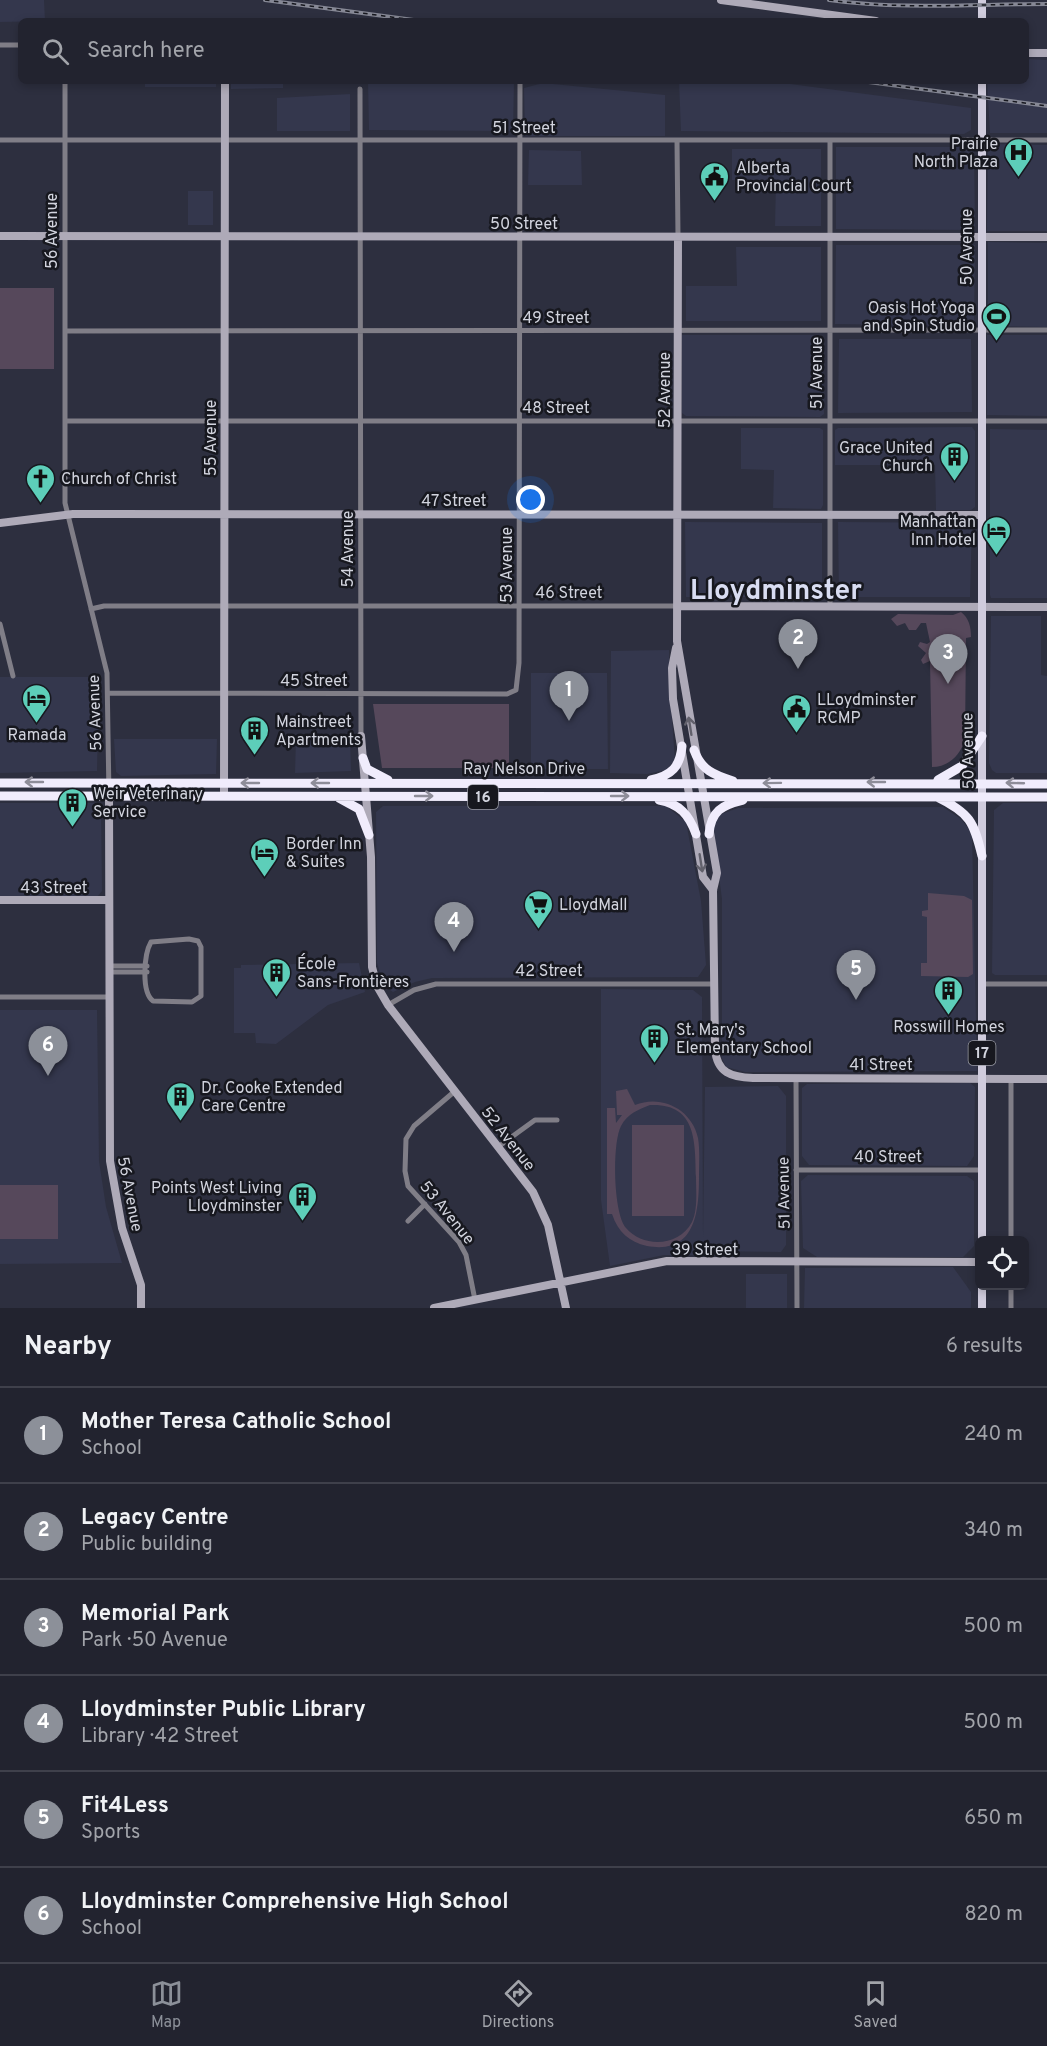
<!DOCTYPE html>
<meta charset="utf-8">
<style>
:root{--surface:#22232f;--page:#2e2f3b;--text:#f1f3f6;--muted:#a2a4aa;--line:#3f404b;--accent:#8c9099}
body{margin:0;font-family:Overpass,sans-serif;background:var(--page);color:var(--text)}
.controls{position:absolute;right:18px;bottom:18px;display:grid;overflow:hidden;border-radius:9px;box-shadow:0 3px 9px #0003}
.controls button{width:54px;height:54px;display:grid;place-items:center;padding:0;border:0;border-bottom:2px solid var(--line);background:var(--surface);color:var(--text);font:30px sans-serif}
.you{position:absolute;left:531px;top:500px;width:21px;height:21px;margin:-15px;border:4px solid #fff;border-radius:50%;background:#1a73e8;box-shadow:0 0 0 9px #1a73e833}
.badge{display:grid;place-items:center;width:39px;height:39px;border-radius:50%;background:var(--accent);color:#fff;font-size:20px;font-weight:700}
.pin{position:absolute;translate:-50% -50px;filter:drop-shadow(0 2px 3px #0008)}
.pin::after{content:'';position:absolute;top:32px;width:21px;height:18px;background:inherit;clip-path:polygon(0 0,100% 0,50% 100%)}
.list{margin:0;padding:0;list-style:none}
h2{display:flex;justify-content:space-between;align-items:center;height:78px;margin:0;padding:0 24px;font-size:26px}
h2 small{font-size:20px;font-weight:400;color:var(--muted)}
.list li{display:grid;grid-template-columns:39px 1fr auto;gap:18px;align-items:center;box-sizing:border-box;height:96px;padding:0 24px;border-top:2px solid var(--line)}
.list b{display:block;font-size:22px;white-space:nowrap}
.list p{margin:0;font-size:20px;white-space:nowrap;color:var(--muted)}
.list em{font-size:20px;font-style:normal;color:var(--muted)}
.icon{flex:none;width:33px;height:33px;fill:none;stroke:currentColor;stroke-width:2;stroke-linecap:round;stroke-linejoin:round}
.map{position:relative;flex:none;width:1047px;height:1308px;overflow:hidden}
.search{position:absolute;background:var(--surface);box-shadow:0 3px 9px #0003;left:18px;right:18px;top:18px;height:66px;display:flex;align-items:center;gap:15px;box-sizing:border-box;padding:0 21px;border-radius:9px;color:var(--muted);font-size:22px}
.sheet{height:654px;background:var(--surface)}
nav{display:flex;justify-content:space-around;align-items:center;box-sizing:border-box;height:84px;border-top:2px solid var(--line);background:var(--surface);font-size:16px;color:var(--muted)}
nav a{display:grid;justify-items:center;gap:3px}
nav .on{color:var(--accent)}
.map>svg:first-child{display:block}
</style>
<div class="map">
<svg width="1047" height="1308" viewBox="0 0 1047 1308">
<rect width="100%" height="100%" fill="#2d2f3f"/>
<path fill="#34374d" d="M0,0H44L45,21L0,22Z
M1026,59L1047,60V133H990L987,81H1026Z
M145,81H216V87H145Z
M231,81H283V88L231,89Z
M368,81H514L513,131L369,130Z
M679,81H768L971,108V130L964,134L681,131Z
M543,83L665,95V136H525L524,88Z
M350,94V131H277V98Z
M988,144L1047,145V231H987Z
M836,147H974L975,230L836,229Z
M732,149H821V226H775L776,181L732,180Z
M529,150L581,151L582,185H528Z
M188,191H213V225H188Z
M988,242L1047,243V327L988,326Z
M836,245H975L974,326L835,324Z
M736,247H821V321H686V286H737Z
M682,335H819L822,340L824,414L820,417L686,416L682,413Z
M987,335H1047V416L987,415Z
M839,339H971L972,412L838,413Z
M972,427L975,431V507L971,510H936L935,465H835V430L838,428Z
M741,428H820L823,430V505L821,509L773,508L774,470L741,469Z
M990,429L1047,430V598H991L990,595Z
M685,522L822,523V597H686Z
M838,522L972,523L970,597H839Z
M991,616H1041V675L1047,676V773H996L992,770L989,763Z
M669,650V680L675,760L666,770L647,774L610,773L611,651Z
M531,673H607L608,769H531Z
M0,677H99L97,771L0,773Z
M114,739H217L216,774L121,776L116,772Z
M296,739H350L351,771L295,773Z
M0,803H95L101,809L102,891L97,897L0,896Z
M1003,803H1047V975H995L992,973L994,810Z
M383,806H666L686,822L701,901L706,965L698,977L432,978L415,982L393,992L384,986L377,963L376,812Z
M943,807L961,819L972,833L977,1071L745,1072L726,1067L722,1058V899L713,831L716,816L738,808Z
M359,963L365,992L328,1005L276,1044L256,1043L255,1033H234V968H241V965Z
M601,989L693,990L702,997L703,1237L705,1087L778,1086L786,1096V1245L781,1252L703,1251V1255H664L610,1266L601,1200Z
M0,1010H97L99,1161L106,1207L122,1263L0,1264Z
M970,1083L975,1087L974,1156L967,1166L809,1165L802,1156V1088L807,1084Z
M808,1175L967,1176L974,1181V1246L963,1257H817L803,1248L801,1181Z
M953,1267L971,1292V1308H804L805,1268Z
M746,1274H787V1308H746Z"/>
<path fill="#56485b" fill-rule="evenodd" d="M0,288H54V369H0Z
M961,612C969,618 971,627 971,637L966,638L965,740C960,755 949,767 932,767L930,661L923,664L921,660L926,653L918,646L920,642L927,644L930,642L926,623H921L916,630H909L905,623L897,626L891,619L898,614L953,615Z
M509,704V768H382L373,704Z
M928,893L964,896L972,900L973,974L968,977L921,976V963H927V917L922,916V911L928,910Z
M627,1089L635,1105C661,1094 692,1109 698,1138C700,1150 699,1163 699,1175C699,1209 697,1255 647,1246C629,1242 618,1232 612,1214H607V1108H615L616,1123L622,1115H617L616,1091ZM650,1105C697,1103 695,1142 696,1177C696,1191 698,1209 692,1222C679,1247 643,1248 626,1228C613,1213 612,1143 621,1126C628,1113 638,1110 650,1105Z
M632,1125H684V1216H632Z
M0,1185H58V1239H0Z"/>
<g fill="none" stroke-linecap="round" stroke-linejoin="round">
<path stroke="#807e87" stroke-width="5" d="M0,45H21
M65,81V503L107,673L109,796
M360,89L361,736
M0,140H1047
M677,140L678,237
M65,331L1047,330
M65,421H1047
M830,606V140
M91,609L104,606H677
M0,624L13,676
M109,693L507,694L516,690L519,663L520,83
M189,939L198,941L201,947V996L192,1002L153,1001C141,992 144,954 151,942Z
M109,966H147
M109,972H147
M982,984H1047
M0,997H109
M388,1005L414,990L436,984H715
M796,1078L797,1308
M1011,1079V1240
M455,1091L414,1126L406,1139L405,1171L408,1186L459,1242L466,1255L475,1300
M498,1147L535,1120H557
M796,1170H981
M408,1221L425,1204
M1011,1286V1308"/>
<path stroke="#aeaab8" stroke-width="8" d="M721,0L876,21
M1026,53H1047
M0,236L1047,237
M678,237L677,641L717,873L713,890L715,1049C717,1073 731,1077 753,1078L1047,1079
M0,523L73,514H115L981,515
M677,606L1047,607
M676,648L672,668L673,699L703,877L713,890
M361,736L371,857L372,967L377,986L388,1005L533,1192L548,1225L566,1308
M109,796L110,1161L122,1228L141,1285V1308
M224,796L225,81
M0,900H109
M434,1308L667,1261L980,1262"/>
<path stroke="#d0ccdd" stroke-width="8" d="M982,0V21
M982,81V1240
M982,1286V1308"/>
<path stroke="#f0ecfc" stroke-width="9" d="M694,750C701,770 714,775 733,781
M363,758L367,769L388,780
M651,780C672,775 680,767 682,746
M938,780L962,766L982,736
M0,783L1047,784
M0,796L1047,797
M937,797C970,813 974,822 982,856
M339,798L359,809L369,835
M659,800C680,804 689,815 696,834
M709,834C711,811 722,805 743,800"/>
<defs>
<path id="rail" d="M265,0L421,21
M829,0C901,10 974,4 1047,4
M861,81L1047,106"/>
</defs>
<use href="#rail" stroke="#868895" stroke-width="4"/>
<use href="#rail" stroke="#17181f" stroke-width="1.5" stroke-dasharray="4.5" stroke-linecap="butt"/>
</g>
<defs><path id="oneway-shaft" d="M-6 0H5M1.5-3L5.5 0L1.5 3" fill="none" stroke-width="1.6" stroke-linecap="round" stroke-linejoin="round" transform="scale(1.5)"/></defs>
<g stroke="#62616c">
<use href="#oneway-shaft" transform="translate(690 726) rotate(-99)"/>
<use href="#oneway-shaft" transform="translate(701 863) rotate(81)"/>
</g>
<g stroke="#8e8d99">
<use href="#oneway-shaft" transform="translate(34 782) rotate(-180)"/>
<use href="#oneway-shaft" transform="translate(876 782) rotate(180)"/>
<use href="#oneway-shaft" transform="translate(250 783) rotate(180)"/>
<use href="#oneway-shaft" transform="translate(320 783) rotate(180)"/>
<use href="#oneway-shaft" transform="translate(772 783) rotate(179)"/>
<use href="#oneway-shaft" transform="translate(1015 783) rotate(-178)"/>
<use href="#oneway-shaft" transform="translate(424 796)"/>
<use href="#oneway-shaft" transform="translate(620 796)"/>
</g>
<defs>
<symbol id="hospital-pin" viewBox="-11 -11 22 30"><path d="M0 17L-7.5 6A9.5 9.5 0 1 1 7.5 6Z" fill="#5dceb9" stroke="#17181f"/><path d="M-5-5h3v3.5h4V-5h3V5h-3V1.5h-4V5h-3Z" fill="#111"/></symbol>
<symbol id="civic-pin" viewBox="-11 -11 22 30"><path d="M0 17L-7.5 6A9.5 9.5 0 1 1 7.5 6Z" fill="#5dceb9" stroke="#17181f"/><path d="M-.6-6.5H3V-4.5H.6V-3L4-1V1h2V6H-6V1h2V-1L-.6-3ZM-1.2 2.5V6h2.4V2.5Z" fill="#111"/></symbol>
<symbol id="stadium-pin" viewBox="-11 -11 22 30"><path d="M0 17L-7.5 6A9.5 9.5 0 1 1 7.5 6Z" fill="#5dceb9" stroke="#17181f"/><path d="M0-5a6.5 5 0 1 0 0 10a6.5 5 0 1 0 0-10ZM-3.5-1.8h7v3.6h-7Z" fill="#111"/></symbol>
<symbol id="building-pin" viewBox="-11 -11 22 30"><path d="M0 17L-7.5 6A9.5 9.5 0 1 1 7.5 6Z" fill="#5dceb9" stroke="#17181f"/><path d="M-4-6H4V6H1V3H-1V6H-4ZM-2.5-4.3h1.7v1.8h-1.7ZM.8-4.3h1.7v1.8H.8ZM-2.5-1h1.7V.8h-1.7ZM.8-1h1.7V.8H.8Z" fill="#111"/></symbol>
<symbol id="church-pin" viewBox="-11 -11 22 30"><path d="M0 17L-7.5 6A9.5 9.5 0 1 1 7.5 6Z" fill="#5dceb9" stroke="#17181f"/><path d="M-1.2-6h2.4v3.5h3.3v2.4h-3.3V6h-2.4V-.1h-3.3v-2.4h3.3Z" fill="#111"/></symbol>
<symbol id="hotel-pin" viewBox="-11 -11 22 30"><path d="M0 17L-7.5 6A9.5 9.5 0 1 1 7.5 6Z" fill="#5dceb9" stroke="#17181f"/><path d="M-6-4.5h1.5V1H6V5H4.5V3h-9V5H-6ZM-4 0a1.8 1.8 0 1 1 3.6 0ZM.5 0V-2.5h3Q6-2.5 6 0Z" fill="#111"/></symbol>
<symbol id="supermarket-pin" viewBox="-11 -11 22 30"><path d="M0 17L-7.5 6A9.5 9.5 0 1 1 7.5 6Z" fill="#5dceb9" stroke="#17181f"/><path d="M-6-5.5h2.5l.6 2H6L4.5 2H-2.5L-4.4-4H-6ZM-1.5 3.2a1.3 1.3 0 1 0 .1 0ZM3 3.2a1.3 1.3 0 1 0 .1 0Z" fill="#111"/></symbol>
</defs>
<g fill-rule="evenodd">
<use href="#hospital-pin" x="1002" y="136" width="33" height="45"/>
<use href="#civic-pin" x="698" y="160" width="33" height="45"/>
<use href="#stadium-pin" x="980" y="300" width="33" height="45"/>
<use href="#building-pin" x="938" y="440" width="33" height="45"/>
<use href="#church-pin" x="24" y="462" width="33" height="45"/>
<use href="#hotel-pin" x="980" y="514" width="33" height="45"/>
<use href="#hotel-pin" x="20" y="682" width="33" height="45"/>
<use href="#civic-pin" x="780" y="692" width="33" height="45"/>
<use href="#building-pin" x="238" y="714" width="33" height="45"/>
<use href="#building-pin" x="56" y="786" width="33" height="45"/>
<use href="#hotel-pin" x="248" y="836" width="33" height="45"/>
<use href="#supermarket-pin" x="522" y="888" width="33" height="45"/>
<use href="#building-pin" x="260" y="956" width="33" height="45"/>
<use href="#building-pin" x="932" y="974" width="33" height="45"/>
<use href="#building-pin" x="638" y="1022" width="33" height="45"/>
<use href="#building-pin" x="164" y="1080" width="33" height="45"/>
<use href="#building-pin" x="286" y="1180" width="33" height="45"/>
</g>
<g text-anchor="middle" stroke-width="5" stroke-linejoin="round" paint-order="stroke">
<g fill="#17181f" stroke="#9a9ca5" stroke-width="1.5">
<rect x="468" y="785" width="30" height="24" rx="4.5"/>
<rect x="968.5" y="1041" width="27" height="24" rx="4.5"/>
</g>
<g font-size="15" font-weight="bold" fill="#d2d4de">
<text x="483" y="802">16</text>
<text x="982" y="1058">17</text>
</g>
<g font-size="16" fill="#d2d4de" stroke="#17181f">
<text x="524" y="133">51 Street</text>
<text x="524" y="229">50 Street</text>
<text transform="translate(51 231) rotate(-90)" y="6">56 Avenue</text>
<text transform="translate(966 247) rotate(-90)" y="6">50 Avenue</text>
<text x="556" y="323">49 Street</text>
<text transform="translate(816 373) rotate(-90)" y="6">51 Avenue</text>
<text transform="translate(664 390) rotate(-90)" y="6">52 Avenue</text>
<text x="556" y="413">48 Street</text>
<text transform="translate(210 438) rotate(-90)" y="6">55 Avenue</text>
<text x="454" y="506">47 Street</text>
<text transform="translate(347 549) rotate(-90)" y="6">54 Avenue</text>
<text transform="translate(506 565) rotate(-90)" y="6">53 Avenue</text>
<text x="569" y="598">46 Street</text>
<text x="314" y="686">45 Street</text>
<text transform="translate(94 713) rotate(-92)" y="6">56 Avenue</text>
<text transform="translate(967 751) rotate(-91)" y="6">50 Avenue</text>
<text x="524" y="774">Ray Nelson Drive</text>
<text x="54" y="893">43 Street</text>
<text x="549" y="976">42 Street</text>
<text x="881" y="1070">41 Street</text>
<text transform="translate(509 1138) rotate(52)" y="6">52 Avenue</text>
<text x="888" y="1162">40 Street</text>
<text transform="translate(783 1193) rotate(-91)" y="6">51 Avenue</text>
<text transform="translate(131 1194) rotate(79)" y="6">56 Avenue</text>
<text transform="translate(448 1212) rotate(51)" y="6">53 Avenue</text>
<text x="705" y="1255">39 Street</text>
</g>
<g font-size="16" fill="#d2d4de" stroke="#17181f" text-anchor="start">
<text x="998" y="149" text-anchor="end">Prairie<tspan x="998" dy="18">North Plaza</tspan></text>
<text x="736" y="173">Alberta<tspan x="736" dy="18">Provincial Court</tspan></text>
<text x="975" y="313" text-anchor="end">Oasis Hot Yoga<tspan x="975" dy="18">and Spin Studio</tspan></text>
<text x="933" y="453" text-anchor="end">Grace United<tspan x="933" dy="18">Church</tspan></text>
<text x="61" y="484">Church of Christ</text>
<text x="976" y="527" text-anchor="end">Manhattan<tspan x="976" dy="18">Inn Hotel</tspan></text>
<text x="817" y="705">LLoydminster<tspan x="817" dy="18">RCMP</tspan></text>
<text x="276" y="727">Mainstreet<tspan x="276" dy="18">Apartments</tspan></text>
<text x="37" y="740" text-anchor="middle">Ramada</text>
<text x="93" y="799">Weir Veterinary<tspan x="93" dy="18">Service</tspan></text>
<text x="286" y="849">Border Inn<tspan x="286" dy="18">&amp; Suites</tspan></text>
<text x="559" y="910">LloydMall</text>
<text x="297" y="969">École<tspan x="297" dy="18">Sans-Frontières</tspan></text>
<text x="949" y="1032" text-anchor="middle">Rosswill Homes</text>
<text x="676" y="1035">St. Mary's<tspan x="676" dy="18">Elementary School</tspan></text>
<text x="201" y="1093">Dr. Cooke Extended<tspan x="201" dy="18">Care Centre</tspan></text>
<text x="282" y="1193" text-anchor="end">Points West Living<tspan x="282" dy="18">Lloydminster</tspan></text>
</g>
<g font-size="28" font-weight="bold" fill="#d9ddf2" stroke="#17181f">
<text x="776" y="599">Lloydminster</text>
</g>
</g>
</svg>
<div class="controls">
<button><svg class="icon" aria-label="locate" viewBox="0 0 24 24"><circle cx="12" cy="12" r="6"/><path d="M12 2v4M12 18v4M2 12h4M18 12h4"/></svg></button>
</div>
<div class="you"></div>
<div class="pin badge" style="left:569px;top:721px">1</div>
<div class="pin badge" style="left:798px;top:669px">2</div>
<div class="pin badge" style="left:948px;top:684px">3</div>
<div class="pin badge" style="left:454px;top:952px">4</div>
<div class="pin badge" style="left:856px;top:1000px">5</div>
<div class="pin badge" style="left:48px;top:1076px">6</div>
<div class="search"><svg class="icon" aria-label="search" viewBox="0 0 24 24"><circle cx="10" cy="10" r="6"/><path d="M15 15l6 6"/></svg>Search here</div>
</div>
<section class="sheet">
<h2>Nearby<small>6 results</small></h2>
<ul class="list">
<li><span class="badge">1</span><div><b>Mother Teresa Catholic School</b><p>School</p></div><em>240 m</em></li>
<li><span class="badge">2</span><div><b>Legacy Centre</b><p>Public building</p></div><em>340 m</em></li>
<li><span class="badge">3</span><div><b>Memorial Park</b><p>Park · 50 Avenue</p></div><em>500 m</em></li>
<li><span class="badge">4</span><div><b>Lloydminster Public Library</b><p>Library · 42 Street</p></div><em>500 m</em></li>
<li><span class="badge">5</span><div><b>Fit4Less</b><p>Sports</p></div><em>650 m</em></li>
<li><span class="badge">6</span><div><b>Lloydminster Comprehensive High School</b><p>School</p></div><em>820 m</em></li>
</ul>
</section>
<nav>
<a class="on"><svg class="icon" aria-label="map" viewBox="0 0 24 24"><path d="M3 6l6-2 6 2 6-2v14l-6 2-6-2-6 2zM9 4v14M15 6v14"/></svg>Map</a>
<a><svg class="icon" aria-label="directions" viewBox="0 0 24 24"><path d="M12 3l9 9-9 9-9-9zM9 14v-3h6M13 9l2 2-2 2"/></svg>Directions</a>
<a><svg class="icon" aria-label="saved" viewBox="0 0 24 24"><path d="M7 4h10v16l-5-4-5 4z"/></svg>Saved</a>
</nav>
